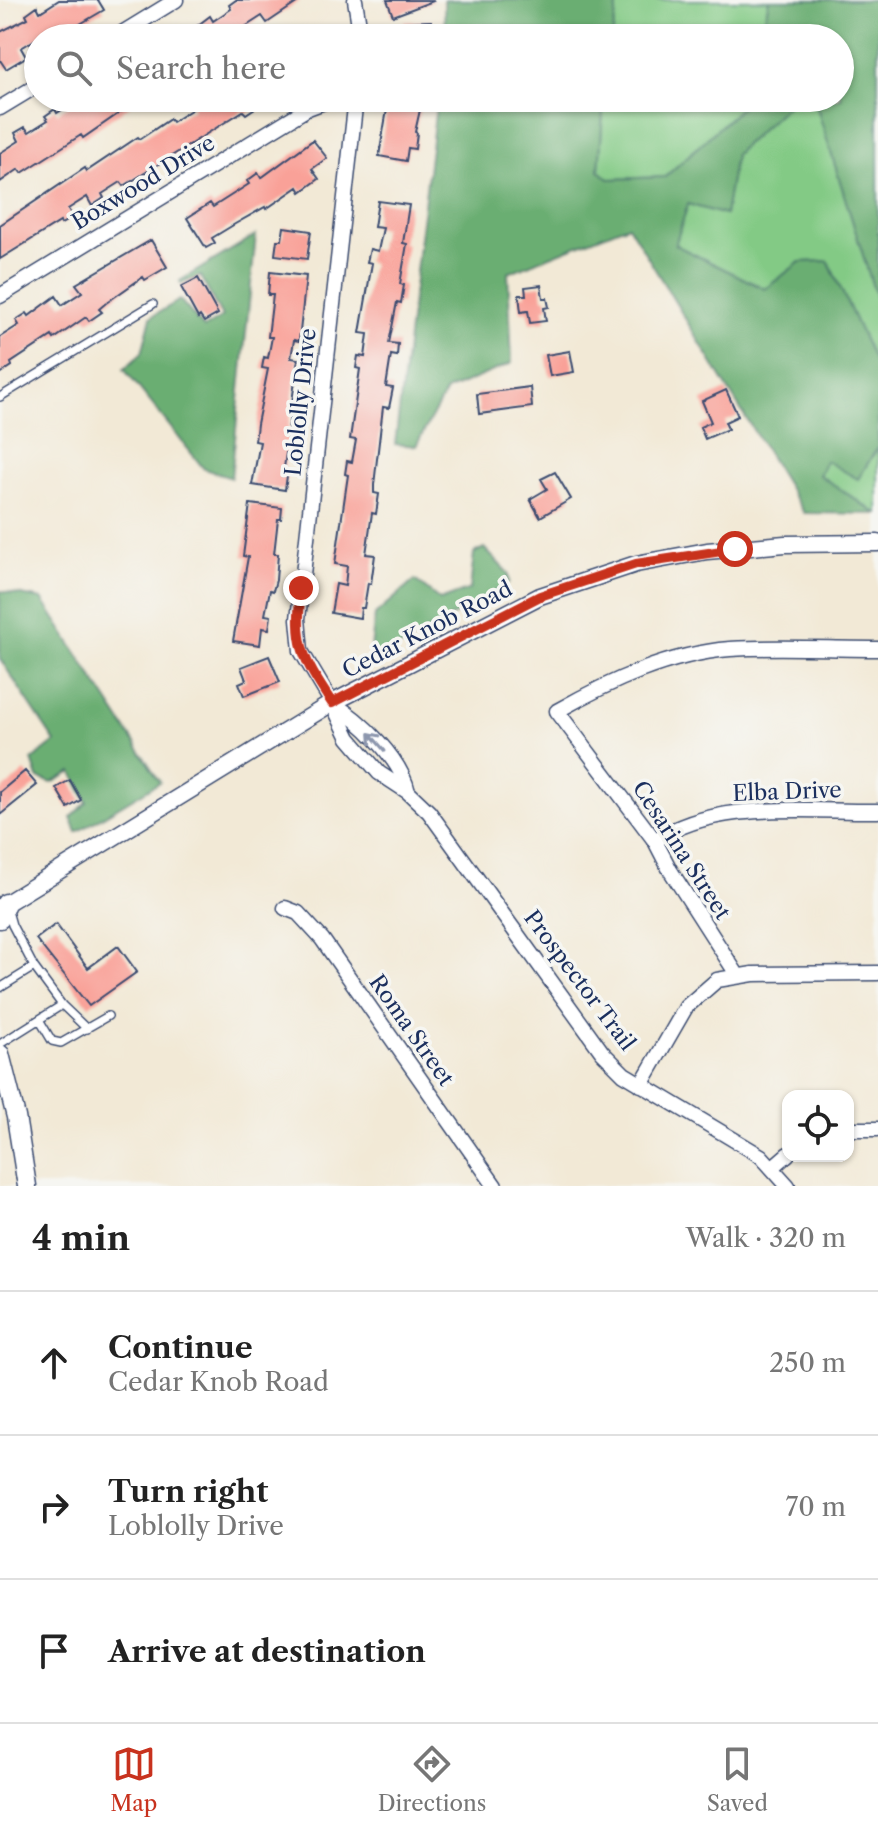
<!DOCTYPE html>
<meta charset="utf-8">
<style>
:root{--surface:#fff;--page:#f6f6f6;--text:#222;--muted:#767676;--line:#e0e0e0;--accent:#c8321e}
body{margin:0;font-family:"Libre Caslon Text",serif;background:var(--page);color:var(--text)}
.controls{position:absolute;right:24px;bottom:24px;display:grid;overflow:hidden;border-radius:16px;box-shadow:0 2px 6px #0004}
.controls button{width:72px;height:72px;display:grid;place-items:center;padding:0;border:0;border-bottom:2px solid var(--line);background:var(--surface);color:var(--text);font:40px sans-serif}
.stop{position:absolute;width:24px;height:24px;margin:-18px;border:6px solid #c8321e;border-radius:50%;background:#fff}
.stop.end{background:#c8321e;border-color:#fff;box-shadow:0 2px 8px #0008}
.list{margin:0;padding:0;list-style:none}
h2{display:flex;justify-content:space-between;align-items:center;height:104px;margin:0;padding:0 32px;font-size:34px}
h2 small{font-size:26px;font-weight:400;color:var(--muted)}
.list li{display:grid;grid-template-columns:52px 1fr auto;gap:24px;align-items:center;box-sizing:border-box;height:144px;padding:0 32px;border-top:2px solid var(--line)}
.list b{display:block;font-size:30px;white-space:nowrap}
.list p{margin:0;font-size:26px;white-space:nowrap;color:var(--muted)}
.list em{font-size:26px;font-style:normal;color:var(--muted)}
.icon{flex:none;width:44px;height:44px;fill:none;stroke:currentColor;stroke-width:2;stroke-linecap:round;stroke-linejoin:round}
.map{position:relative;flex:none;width:878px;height:1186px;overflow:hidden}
.search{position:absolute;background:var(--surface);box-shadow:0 2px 6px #0004;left:24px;right:24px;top:24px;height:88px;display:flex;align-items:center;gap:20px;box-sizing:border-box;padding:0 28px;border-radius:44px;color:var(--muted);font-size:30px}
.sheet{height:536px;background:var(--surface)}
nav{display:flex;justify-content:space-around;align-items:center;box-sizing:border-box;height:112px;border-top:2px solid var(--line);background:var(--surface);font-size:22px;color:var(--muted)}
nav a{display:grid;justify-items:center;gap:4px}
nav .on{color:var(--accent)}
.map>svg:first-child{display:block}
</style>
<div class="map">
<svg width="878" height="1186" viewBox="0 0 878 1186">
<rect width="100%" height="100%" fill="#f6f6f2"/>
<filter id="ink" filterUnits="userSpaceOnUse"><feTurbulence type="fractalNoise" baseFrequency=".0125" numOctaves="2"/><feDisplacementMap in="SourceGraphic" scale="16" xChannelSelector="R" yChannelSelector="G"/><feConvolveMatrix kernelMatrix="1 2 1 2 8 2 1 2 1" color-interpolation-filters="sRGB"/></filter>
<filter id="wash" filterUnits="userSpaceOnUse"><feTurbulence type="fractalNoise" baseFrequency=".006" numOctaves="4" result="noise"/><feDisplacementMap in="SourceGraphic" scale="32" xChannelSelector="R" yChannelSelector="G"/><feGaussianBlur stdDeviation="1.8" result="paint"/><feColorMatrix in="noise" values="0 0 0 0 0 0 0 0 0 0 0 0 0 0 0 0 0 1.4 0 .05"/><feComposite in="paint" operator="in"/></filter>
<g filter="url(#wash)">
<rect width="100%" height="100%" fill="#f2e9d6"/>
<path fill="#83ca85" stroke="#4f7c72" stroke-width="2" d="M618,0H769L763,28L745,38H612Z
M604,98H743L746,103L665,177L609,179L599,170Z
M795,98H814L878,303V370L828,261L800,262L765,289L675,245L688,204L725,215L735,154Z
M878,447V514L819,475L826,460L858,479Z"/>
<path fill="#6aae72" stroke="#426e68" stroke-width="2" d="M444,0H618L612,38H445Z
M769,0H878V303L814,98H840V38H745L763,28Z
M437,98H604L599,170L609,179L665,177L746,103L743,98H795L735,154L725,215L688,204L675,245L765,289L800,262L828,261L878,370V447L858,479L826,461L819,475L877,514L804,513L628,225L508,273L512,363L446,391L416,446L395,444Z
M256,235L231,478L204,469L124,369L142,353L151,317L180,300L204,328L222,317L200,276L181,284L180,281Z
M484,548L508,573L509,583L377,660L370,656L375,615L415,580L440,600L470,589L474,553Z
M0,591L42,599L160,782L77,832L71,818L87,802L72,772L52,783L38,778L32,760L55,742L0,659Z"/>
<g id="blocks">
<path fill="#f9a198" d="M59,0H98L104,10L56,38H38L21,48L26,57L6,69L0,60V32L28,18L26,14L37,6L40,12Z
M236,0H301L267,23L262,16L245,27L248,32L239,38H181L210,16L213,21L231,9L229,5Z
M387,0H432L433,1L393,16Z
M431,21V38H405L404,22Z
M333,28L335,38H307V33Z
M70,98H141L83,138L81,135L22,173L19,169L0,182V153L19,141L15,133L25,127L29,132L48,120L45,116L55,109L57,113L73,103Z
M202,98H252L258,106L246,114L243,111L124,186L121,182L102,194L104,198L92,206L87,197L68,209L73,217L61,224L60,222L0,259V225L85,168L87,171L138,137L140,139L170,119L172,122L194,108L191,104Z
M389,98L422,101L415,132L417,133L415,149L408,148L406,161L379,156Z
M313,140L327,158L312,169L319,179L301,192L298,187L266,209L265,207L235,224L212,238L215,243L206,248L187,218L210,203L213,207L249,184L247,181L258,173L261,178Z
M378,201L409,205L403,243L407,244L400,284L404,285L401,303L397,302L389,343L398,344L397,356L391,355L386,387L393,388L389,408L383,407L374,485V493L379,494L376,514L372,513L366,554L375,555L371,584L368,583L364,608H361L360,618L331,613L336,584L345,586L347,566L335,564L348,475L345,474L347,461L352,462L356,440L350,439L360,369L356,368L358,356L365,357L368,334L360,333L372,263L367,262L370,249L378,251L383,228L374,227Z
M284,227L311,231L307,259L275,255L277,240H282Z
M151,240L167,267L145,280L143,277L106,303L99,309L102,312L89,321L86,317L54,339L52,336L11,363L12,366L0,374V337L19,325L16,320L27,313L29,316L56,296L62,305L82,292L76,284Z
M270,272L306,276L299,341L294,340L291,358L298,359L287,438H290L289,454L286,453L283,476H287L285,490L252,485L260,442L255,441L257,424L268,369L262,368L264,357L268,358L272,337H268L273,295H268Z
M198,278L218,314L204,322L200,316L198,318L181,287Z
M541,285L543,298H547L549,307L544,308L546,321L530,323L528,311L521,312L519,295H526L525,287Z
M570,351L574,372L550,376L546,355Z
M530,387L532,407L479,414L477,394Z
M726,390L738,416L725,422L728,429L705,439L700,427L711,422L702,401Z
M555,472L571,499L540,517L530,499L547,489L541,479Z
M250,504L282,508L281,519H278L274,554H278L276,580L273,591L270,590L265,615L271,616L269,629L262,628L260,645L233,641L248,557L243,556Z
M269,656L280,682L244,696L239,683L246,680L241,667Z
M25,771L37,785L0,815V792Z
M70,780L81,800L68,808L56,788Z
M56,924L88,968L118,946L137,972L89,1006L36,939Z"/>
</g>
</g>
<g filter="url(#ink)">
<use href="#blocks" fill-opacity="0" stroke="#3b4b70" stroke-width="2"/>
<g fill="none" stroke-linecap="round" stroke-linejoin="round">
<defs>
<path id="service" d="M0,397L153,304
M8,911L12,925L34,967
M0,988L34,967L62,1005L87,1029
M40,1021L52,1041L61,1043L108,1016
M0,1044L62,1005"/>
<path id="minor" d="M355,0L361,38
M114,38L176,0
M356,98L298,619L301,651L332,703L349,738L379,773L408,792L429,812L602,1052L624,1074L761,1156L788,1186
M0,108L38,85
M0,296L308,108L332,99H356
M332,703C361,720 401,759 408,792
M655,841C714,799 809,812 878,811
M285,908L298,913L322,939L495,1186
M738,976L670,870L655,841L557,711C610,681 669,654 730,649C779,646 829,649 878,649
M641,1085L686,1007L717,980L753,974L878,973
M848,1129H878
M773,1167L788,1154"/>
<path id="tertiary" d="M0,907L332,703L540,596L636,564L707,551L785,544L878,543"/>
<path id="secondary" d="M0,919L6,903
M0,1054L16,1117L27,1186"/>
</defs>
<use href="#service" stroke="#3b4b70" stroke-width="10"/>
<use href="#minor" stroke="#3b4b70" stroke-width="17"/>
<use href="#tertiary" stroke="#3b4b70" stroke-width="19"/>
<use href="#secondary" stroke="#3b4b70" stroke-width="21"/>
<use href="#service" stroke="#fff" stroke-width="7"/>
<use href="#minor" stroke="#fff" stroke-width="14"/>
<use href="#tertiary" stroke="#fff" stroke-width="16"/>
<use href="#secondary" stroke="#fff" stroke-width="18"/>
</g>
<defs><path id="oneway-shaft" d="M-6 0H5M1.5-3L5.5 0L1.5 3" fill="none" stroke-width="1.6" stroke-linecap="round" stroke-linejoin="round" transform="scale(2)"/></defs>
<use stroke="#8d97ae" href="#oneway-shaft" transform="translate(377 742) rotate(-131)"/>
</g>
<g fill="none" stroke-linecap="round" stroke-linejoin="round" filter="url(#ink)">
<path stroke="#c8321e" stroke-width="10" d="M301,588C295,645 301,656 332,703L540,596L636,564L735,549"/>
</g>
<g text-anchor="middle" stroke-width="7" stroke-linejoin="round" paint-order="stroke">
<g font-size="22" fill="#1b2f5e" stroke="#f6f6f2">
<text transform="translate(143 182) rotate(-31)" y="8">Boxwood Drive</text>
<text transform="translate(300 402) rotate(-84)" y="8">Loblolly Drive</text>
<text transform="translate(427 629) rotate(-27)" y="8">Cedar Knob Road</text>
<text transform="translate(787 791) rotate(-2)" y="8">Elba Drive</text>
<text transform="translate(682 850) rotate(57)" y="8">Cesarina Street</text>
<text transform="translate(580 980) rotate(53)" y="8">Prospector Trail</text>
<text transform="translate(412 1030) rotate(55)" y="8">Roma Street</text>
</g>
</g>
</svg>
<div class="controls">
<button><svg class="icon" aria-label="locate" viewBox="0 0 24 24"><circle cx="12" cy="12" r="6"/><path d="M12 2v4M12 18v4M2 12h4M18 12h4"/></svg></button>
</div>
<div class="stop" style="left:735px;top:549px"></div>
<div class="stop end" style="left:301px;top:588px"></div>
<div class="search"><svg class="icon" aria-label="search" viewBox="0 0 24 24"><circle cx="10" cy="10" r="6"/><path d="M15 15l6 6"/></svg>Search here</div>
</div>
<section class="sheet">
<h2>4 min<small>Walk · 320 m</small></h2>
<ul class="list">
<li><svg class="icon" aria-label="ahead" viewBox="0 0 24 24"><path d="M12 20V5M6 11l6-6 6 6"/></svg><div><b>Continue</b><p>Cedar Knob Road</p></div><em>250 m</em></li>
<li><svg class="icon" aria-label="right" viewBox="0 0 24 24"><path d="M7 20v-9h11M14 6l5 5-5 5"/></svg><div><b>Turn right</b><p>Loblolly Drive</p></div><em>70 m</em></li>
<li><svg class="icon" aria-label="arrive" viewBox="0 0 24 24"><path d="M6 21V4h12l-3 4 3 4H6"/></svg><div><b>Arrive at destination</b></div></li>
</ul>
</section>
<nav>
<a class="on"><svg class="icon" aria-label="map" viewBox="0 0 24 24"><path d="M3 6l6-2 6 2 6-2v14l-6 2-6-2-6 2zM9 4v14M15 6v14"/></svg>Map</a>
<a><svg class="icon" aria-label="directions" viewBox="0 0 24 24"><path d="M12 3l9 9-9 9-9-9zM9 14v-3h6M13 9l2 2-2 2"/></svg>Directions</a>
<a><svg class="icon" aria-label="saved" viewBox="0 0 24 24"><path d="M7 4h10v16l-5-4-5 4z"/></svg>Saved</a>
</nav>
